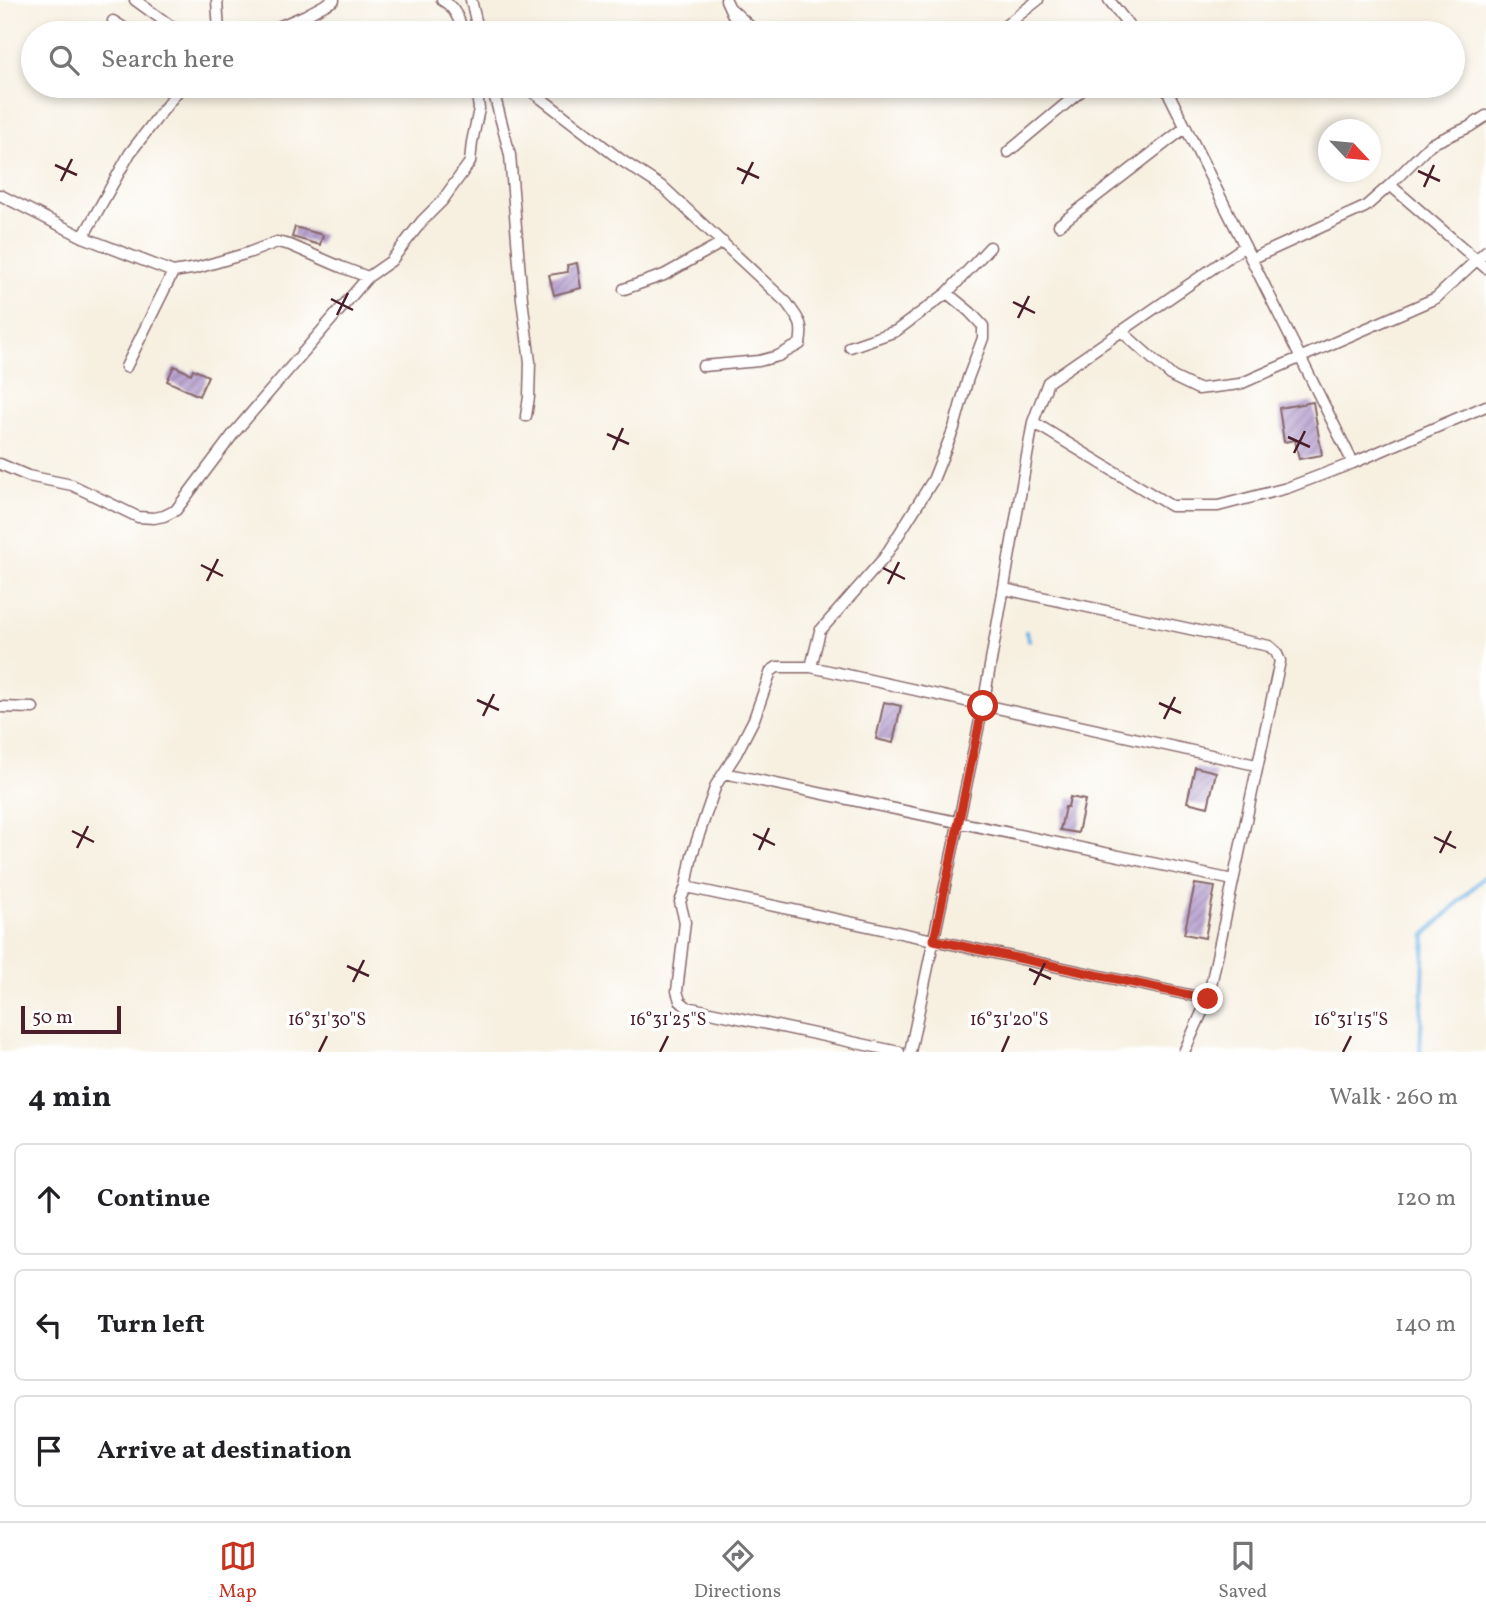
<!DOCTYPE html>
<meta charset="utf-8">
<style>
:root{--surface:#fff;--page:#f2f2f2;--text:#202124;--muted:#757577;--line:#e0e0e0;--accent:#c8321e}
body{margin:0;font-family:Vollkorn,serif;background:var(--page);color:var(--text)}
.compass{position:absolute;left:1318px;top:119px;width:63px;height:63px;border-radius:50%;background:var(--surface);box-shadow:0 4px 10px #0003;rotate:116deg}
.scale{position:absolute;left:21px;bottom:18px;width:100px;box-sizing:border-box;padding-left:7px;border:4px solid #4a1f2b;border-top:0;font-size:19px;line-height:24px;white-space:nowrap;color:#4a1f2b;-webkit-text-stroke:5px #fff;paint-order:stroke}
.stop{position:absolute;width:21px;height:21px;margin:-16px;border:5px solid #c8321e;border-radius:50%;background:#fff}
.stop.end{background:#c8321e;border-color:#fff;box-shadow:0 2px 7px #0008}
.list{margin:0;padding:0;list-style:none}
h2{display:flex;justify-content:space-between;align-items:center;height:91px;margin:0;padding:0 28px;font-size:30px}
h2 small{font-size:23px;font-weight:400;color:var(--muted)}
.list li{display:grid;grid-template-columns:46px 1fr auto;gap:21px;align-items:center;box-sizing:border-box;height:112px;margin:0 14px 14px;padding:0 14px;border:2px solid var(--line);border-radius:10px}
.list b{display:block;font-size:26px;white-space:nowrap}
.list em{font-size:23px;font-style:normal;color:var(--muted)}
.icon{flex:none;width:38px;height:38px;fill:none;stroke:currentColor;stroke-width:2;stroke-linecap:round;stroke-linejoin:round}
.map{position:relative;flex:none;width:1486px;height:1052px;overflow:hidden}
.search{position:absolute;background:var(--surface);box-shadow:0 4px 10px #0003;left:21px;right:21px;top:21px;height:77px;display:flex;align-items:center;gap:18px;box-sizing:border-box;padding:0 24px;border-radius:38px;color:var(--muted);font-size:26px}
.sheet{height:469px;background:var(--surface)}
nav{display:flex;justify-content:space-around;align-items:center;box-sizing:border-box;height:98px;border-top:2px solid var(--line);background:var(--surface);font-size:19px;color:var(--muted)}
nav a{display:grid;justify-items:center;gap:4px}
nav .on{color:var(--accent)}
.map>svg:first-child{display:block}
</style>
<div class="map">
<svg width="1486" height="1052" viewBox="0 0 1486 1052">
<defs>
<pattern id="building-hatch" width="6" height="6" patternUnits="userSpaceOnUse" patternTransform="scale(1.75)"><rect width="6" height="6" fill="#b49ccd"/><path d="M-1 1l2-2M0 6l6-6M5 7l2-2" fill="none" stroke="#947fa7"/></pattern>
</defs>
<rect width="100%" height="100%" fill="#fff"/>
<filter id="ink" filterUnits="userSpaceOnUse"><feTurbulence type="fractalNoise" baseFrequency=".0143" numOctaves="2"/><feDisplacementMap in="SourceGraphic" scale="14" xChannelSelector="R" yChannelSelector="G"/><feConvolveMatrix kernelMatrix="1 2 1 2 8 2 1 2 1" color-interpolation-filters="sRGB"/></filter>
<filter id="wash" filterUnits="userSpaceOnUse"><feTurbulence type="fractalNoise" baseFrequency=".00686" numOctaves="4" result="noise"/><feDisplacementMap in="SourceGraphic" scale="28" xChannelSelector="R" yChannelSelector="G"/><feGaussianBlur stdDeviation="1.57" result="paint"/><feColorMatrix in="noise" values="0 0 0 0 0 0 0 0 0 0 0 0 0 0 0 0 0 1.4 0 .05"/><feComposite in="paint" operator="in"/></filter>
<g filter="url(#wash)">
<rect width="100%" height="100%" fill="#f7f0e1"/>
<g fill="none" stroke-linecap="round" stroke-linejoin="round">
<path stroke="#6cafe1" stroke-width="4.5" d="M1026,632L1029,640
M1420,1052L1425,935L1486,875"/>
</g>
<g id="blocks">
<path fill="url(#building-hatch)" d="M295,227L323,235L320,245L292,237Z
M577,263L581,288L554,295L549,275L568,272L567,265Z
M174,366L191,374L193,369L208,376L199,396L167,381Z
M1313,402L1322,455L1299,459L1295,440L1284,442L1279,408Z
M884,702L901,706L893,743L876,739Z
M1195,767L1216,772L1208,807L1187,802Z
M1070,797L1085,800L1078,833L1060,830L1065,807H1068Z
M1195,884L1215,887L1205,938L1184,934Z"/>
</g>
</g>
<g filter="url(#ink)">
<use href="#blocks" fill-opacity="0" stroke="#87686b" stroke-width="2"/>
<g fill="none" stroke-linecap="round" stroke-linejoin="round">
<defs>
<path id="minor" d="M135,0L175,29L171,33
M217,0L219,33
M442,0C455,7 460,20 463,33
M471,0L479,33
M726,0L741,33
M1109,0L1135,33
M730,8L757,33
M113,21L132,33
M264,33L306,15L334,0
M996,33L1038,0
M492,86L510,155L522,299L530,362L529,397L526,416
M525,86L621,160L664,188L787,303C799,321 804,322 800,344L778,356L759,361L703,366
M1165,86L1353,463
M1008,152L1087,86
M1390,185L1486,268
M0,195L83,237L173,272L197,268L248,253L277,242L290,245L341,267L368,277
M1059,225L1186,127
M83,237L130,153L177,92L184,86
M1251,259L1365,207L1390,185L1431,144L1469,127L1486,116
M624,289L664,275L723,242
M1121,331L1173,377L1198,389L1240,384L1436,298L1486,251
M850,347L896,331L947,293L990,247
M126,367L173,272
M1033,422L1171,506H1218L1287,488L1353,463L1486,406
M0,464L28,476L72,485L138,517L154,518L164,516L176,510L234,433L368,277L391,261L422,221L442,201L470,162L472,142L479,109L476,86
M1004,589L1269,646L1276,652L1280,661L1208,999L1184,1052
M811,667L820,631L884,558L933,480L954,428L968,378L983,338V326L970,312L947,293
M0,707L33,708
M724,773L1233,880
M686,887L692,855L716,785L736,754L754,719L771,671L777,667H811L1256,765
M899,1052L687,1007L680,1001L677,991L685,922L680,902L686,887L1208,999
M910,1052L983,706L1033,422L1048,382L1245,246"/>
</defs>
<use href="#minor" stroke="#87686b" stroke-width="13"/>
<use href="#minor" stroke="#fff" stroke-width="10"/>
</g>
</g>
<g fill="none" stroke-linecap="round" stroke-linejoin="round" filter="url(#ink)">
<path stroke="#c8321e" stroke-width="9" d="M983,706L934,940L1208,999"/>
</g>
<path fill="none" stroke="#4a1f2b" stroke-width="2.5" d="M55,165L77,175M737,168L759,178M1418,171L1440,181M61,181L72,159M742,184L753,162M1424,187L1434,165M331,299L353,310M1013,302L1035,313M337,315L348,293M1018,318L1029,296M607,434L629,444M1288,437L1310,447M613,450L623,428M1294,453L1305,431M201,565L223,576M883,568L905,579M207,581L218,559M888,584L899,562M477,700L499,710M1159,703L1181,713M483,716L494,694M1164,719L1175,697M72,831L94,842M753,834L775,845M1434,837L1456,848M77,848L88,826M759,850L769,828M1440,853L1451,831M347,966L369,976M1029,969L1051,979M353,982L364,960M1034,985L1045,963M319,1052L327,1036M660,1052L668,1036M1002,1052L1009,1036M1343,1052L1351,1036"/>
<g font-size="18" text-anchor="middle" fill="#4a1f2b" stroke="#fff" stroke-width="7" stroke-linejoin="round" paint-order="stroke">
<text x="327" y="1025">16°31'30"S</text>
<text x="668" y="1025">16°31'25"S</text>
<text x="1009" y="1025">16°31'20"S</text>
<text x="1351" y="1025">16°31'15"S</text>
</g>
</svg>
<svg class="compass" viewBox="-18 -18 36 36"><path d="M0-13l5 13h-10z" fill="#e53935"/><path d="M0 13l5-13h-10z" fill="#757577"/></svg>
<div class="scale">50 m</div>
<div class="stop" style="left:983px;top:706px"></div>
<div class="stop end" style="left:1208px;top:999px"></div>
<div class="search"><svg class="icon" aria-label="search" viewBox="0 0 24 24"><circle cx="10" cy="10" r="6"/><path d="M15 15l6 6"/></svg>Search here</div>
</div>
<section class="sheet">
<h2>4 min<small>Walk · 260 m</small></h2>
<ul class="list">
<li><svg class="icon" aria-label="ahead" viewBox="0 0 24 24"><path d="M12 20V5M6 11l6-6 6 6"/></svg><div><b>Continue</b></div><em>120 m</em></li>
<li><svg class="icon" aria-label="left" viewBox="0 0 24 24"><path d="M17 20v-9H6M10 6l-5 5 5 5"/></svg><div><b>Turn left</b></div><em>140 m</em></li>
<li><svg class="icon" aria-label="arrive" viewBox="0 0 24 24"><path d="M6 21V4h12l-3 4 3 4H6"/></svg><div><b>Arrive at destination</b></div></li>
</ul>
</section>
<nav>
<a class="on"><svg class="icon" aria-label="map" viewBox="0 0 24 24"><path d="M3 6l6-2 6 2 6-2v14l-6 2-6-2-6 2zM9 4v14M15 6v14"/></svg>Map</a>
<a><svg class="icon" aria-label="directions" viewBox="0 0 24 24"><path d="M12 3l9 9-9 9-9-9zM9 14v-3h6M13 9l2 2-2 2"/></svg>Directions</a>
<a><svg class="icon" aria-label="saved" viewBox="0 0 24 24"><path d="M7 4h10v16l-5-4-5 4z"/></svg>Saved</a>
</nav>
